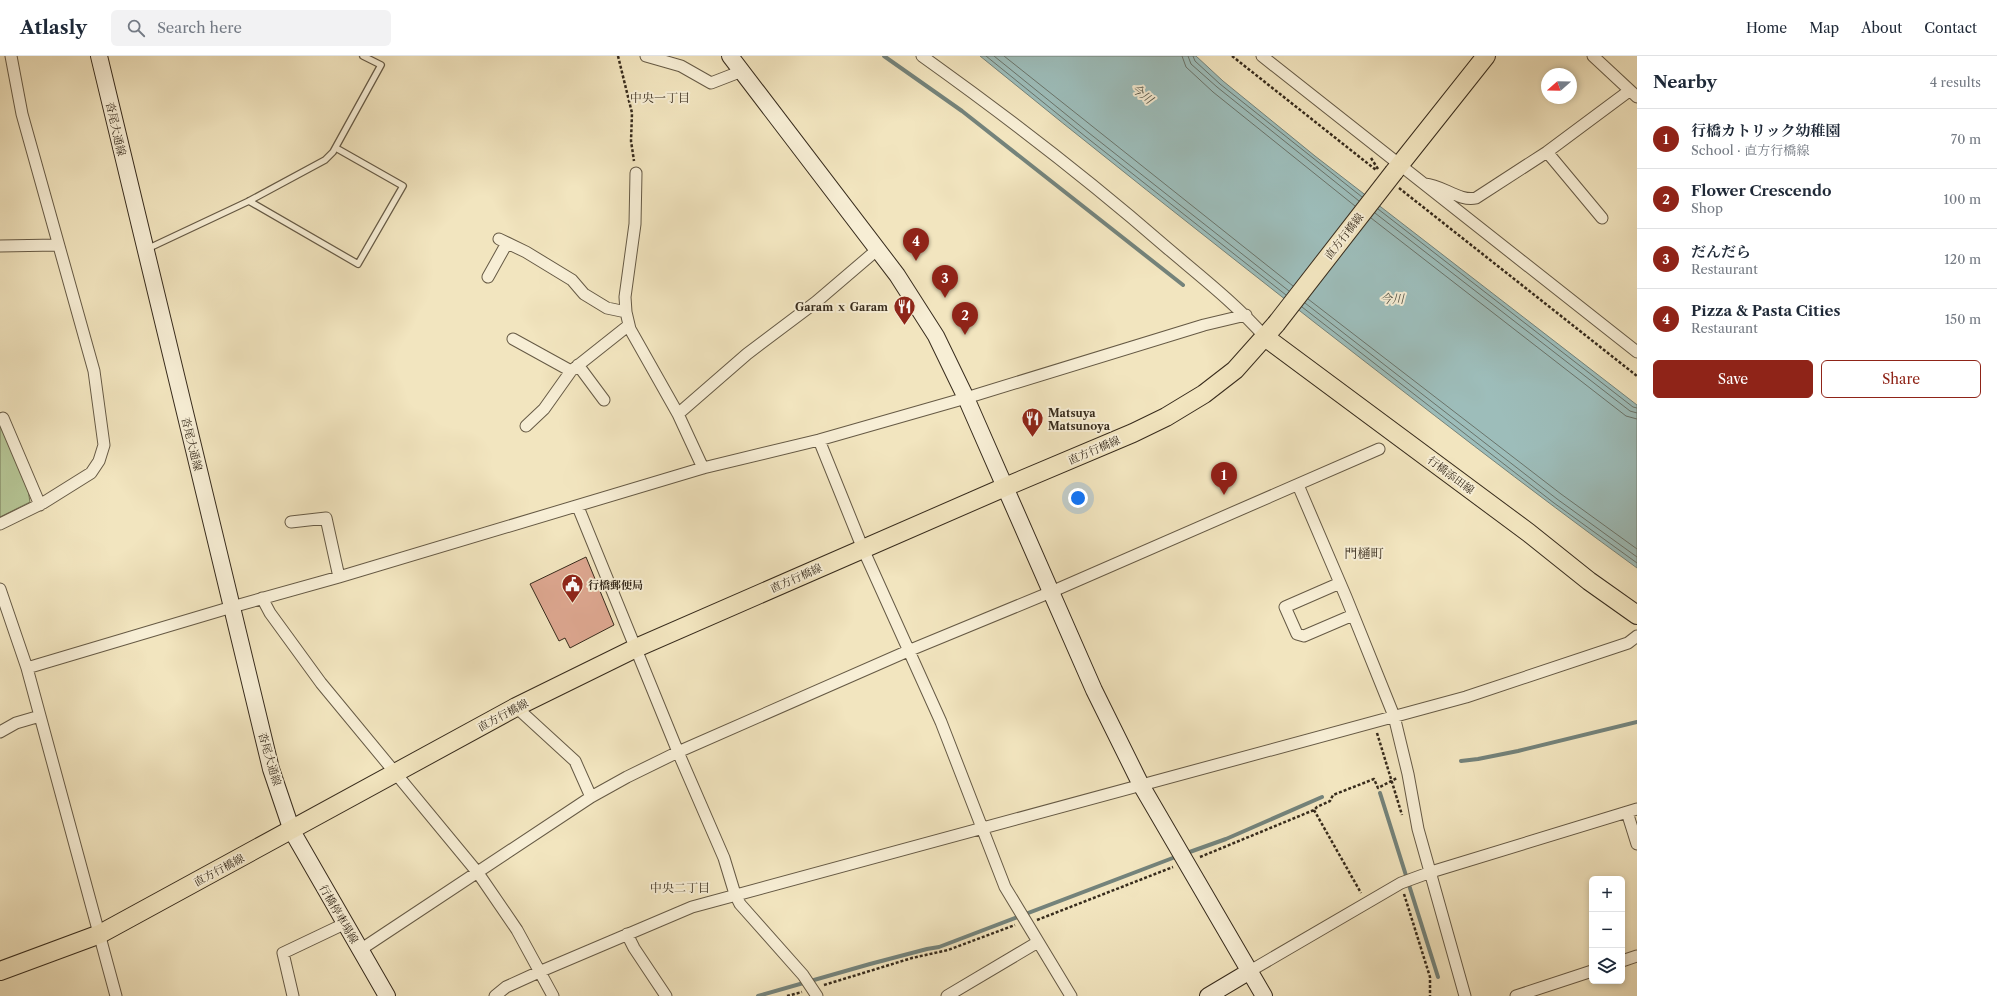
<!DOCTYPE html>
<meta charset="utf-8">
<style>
:root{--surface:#fff;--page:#f2f2f3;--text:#1f2937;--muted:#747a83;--line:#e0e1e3;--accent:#8f2418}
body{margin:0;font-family:"Libre Caslon Text","Noto Serif JP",serif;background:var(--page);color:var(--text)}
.controls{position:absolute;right:12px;bottom:12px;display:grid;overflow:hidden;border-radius:6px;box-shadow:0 2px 6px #0003}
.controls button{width:36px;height:36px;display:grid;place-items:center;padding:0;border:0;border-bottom:1px solid var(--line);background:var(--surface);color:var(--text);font:20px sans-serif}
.compass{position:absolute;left:1541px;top:12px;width:36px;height:36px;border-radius:50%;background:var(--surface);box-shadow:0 2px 6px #0003;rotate:250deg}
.you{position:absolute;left:1078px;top:442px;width:14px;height:14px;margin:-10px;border:3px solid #fff;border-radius:50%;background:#1a73e8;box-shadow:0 0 0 6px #1a73e833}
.badge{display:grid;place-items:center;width:26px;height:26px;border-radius:50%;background:var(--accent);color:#fff;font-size:13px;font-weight:700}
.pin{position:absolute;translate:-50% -33px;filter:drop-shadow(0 1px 2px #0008)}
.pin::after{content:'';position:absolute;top:21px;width:14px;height:12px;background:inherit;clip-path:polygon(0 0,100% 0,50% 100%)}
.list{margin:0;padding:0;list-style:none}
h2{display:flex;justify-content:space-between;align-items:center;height:52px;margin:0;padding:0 16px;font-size:17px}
h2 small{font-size:13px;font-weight:400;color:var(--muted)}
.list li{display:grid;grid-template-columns:26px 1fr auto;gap:12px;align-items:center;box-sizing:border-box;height:60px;padding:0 16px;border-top:1px solid var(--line)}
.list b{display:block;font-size:15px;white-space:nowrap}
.list p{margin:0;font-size:13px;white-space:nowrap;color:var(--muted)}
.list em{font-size:13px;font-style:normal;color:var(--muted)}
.actions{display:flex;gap:8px;padding:12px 16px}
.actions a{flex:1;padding:9px 0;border:1px solid var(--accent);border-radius:6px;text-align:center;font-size:14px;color:var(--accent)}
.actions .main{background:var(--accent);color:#fff}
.icon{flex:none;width:22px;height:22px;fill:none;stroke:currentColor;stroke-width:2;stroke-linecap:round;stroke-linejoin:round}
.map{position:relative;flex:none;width:1637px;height:940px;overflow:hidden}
header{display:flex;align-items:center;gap:24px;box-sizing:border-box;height:56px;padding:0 20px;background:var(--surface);border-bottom:1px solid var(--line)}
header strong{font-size:19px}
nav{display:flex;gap:22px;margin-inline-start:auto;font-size:14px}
.search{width:280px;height:36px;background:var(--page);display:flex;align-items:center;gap:10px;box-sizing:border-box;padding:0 14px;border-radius:6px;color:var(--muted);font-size:15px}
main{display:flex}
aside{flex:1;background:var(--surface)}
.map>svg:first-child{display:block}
</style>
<header>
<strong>Atlasly</strong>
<div class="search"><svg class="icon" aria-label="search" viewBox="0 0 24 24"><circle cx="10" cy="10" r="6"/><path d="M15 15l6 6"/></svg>Search here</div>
<nav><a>Home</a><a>Map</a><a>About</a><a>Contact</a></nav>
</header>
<main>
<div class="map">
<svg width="1637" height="940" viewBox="0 0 1637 940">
<rect width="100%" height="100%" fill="#f2e5bf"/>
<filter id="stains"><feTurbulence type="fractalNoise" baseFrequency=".005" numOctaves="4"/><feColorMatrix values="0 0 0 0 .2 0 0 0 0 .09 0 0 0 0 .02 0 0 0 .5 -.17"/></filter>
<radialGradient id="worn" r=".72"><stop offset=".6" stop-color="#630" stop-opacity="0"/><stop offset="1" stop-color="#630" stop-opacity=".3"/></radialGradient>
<path fill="#b6c696" stroke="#767859" d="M0,365L28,434L30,446L0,461Z"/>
<path fill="#9dbdba" stroke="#74837b" d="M980,0H1196L1223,25L1315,100L1637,349V512C1527,432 1421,349 1314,266C1202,178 1090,90 980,0Z"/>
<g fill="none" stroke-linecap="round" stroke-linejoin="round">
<path stroke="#6a746b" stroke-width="1" d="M986,0L1086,81L1286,239
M994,0L1089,77L1289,235
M1004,0L1293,230
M1182,0L1186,11L1213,36L1355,150
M1188,0L1191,8L1217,31L1359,145
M1193,0L1195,5L1220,28L1362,141
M1378,153L1633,351L1637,352
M1375,157L1630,355L1637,357
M1371,162L1626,360L1637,363
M1308,243L1561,438L1637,493
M1305,247L1557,443L1637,501
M1302,251L1554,447L1637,507"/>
<path stroke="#74837b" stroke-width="4" d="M884,0L962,55L1183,229
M1461,705L1478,703L1518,695L1637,666
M1380,737L1438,921
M1184,798L1226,783L1322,741
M758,940L870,908L927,893L939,891L1178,800"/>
</g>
<path fill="#dda790" stroke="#372b1c" d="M586,501L614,569L570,592L565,582L559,585L530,528Z"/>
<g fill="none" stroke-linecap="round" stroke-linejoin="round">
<defs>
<path id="lane" d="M249,145L358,208L403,130L336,92
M147,193L249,145L325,104L333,96L381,9L363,0"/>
<path id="street" d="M646,0L681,10L711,27L742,15
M922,0C1006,60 1088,123 1166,191C1200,220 1235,247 1265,281
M1262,0L1637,296
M1593,0L1637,41
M1547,96L1602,162
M636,117L635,168L625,241L626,256L630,273L678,358L703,412
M1425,128C1442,129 1460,146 1476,142L1547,96L1629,35
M499,183L526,196L572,224L584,238L607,252L626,256
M0,190L57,189
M488,221L507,187
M513,283L571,315L629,269
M578,309L604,344
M678,358L747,298L816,246L878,193
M3,362L40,449
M526,370L544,353L571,315
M819,384L863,493L941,666L1005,831L1071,940
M1298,429L1346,541L1394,660L1408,718L1418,773L1465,940
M578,451L678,696L724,802L735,838L740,848L803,919L817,940
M291,466L326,462L339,521
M0,468L43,447L91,417L99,405L104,389L94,315L22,58L11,0
M1340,527L1285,551L1297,578L1304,580L1353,559
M0,533L27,612L116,940
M262,542L270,557L321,627L478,817L517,874L553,940
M27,612L232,551L339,521L703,412L819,384L966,342L1204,269L1246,259
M516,651L575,705L591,741
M0,676L16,667L40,660
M1627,756L1637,788
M627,878L634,892L666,940
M360,894L591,741L627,721L678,696L908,595L1051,536L1379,393
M1622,905L1637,900
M1250,915L1401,827L1431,816L1637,753
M293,940L283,897L344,868
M495,940L506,931L539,916L692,851L1466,641L1628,587L1637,580
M947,940L1038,886
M1516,940L1592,915"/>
<path id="secondary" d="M99,0L271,713L292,775L387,940
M730,0L897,219L936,280L966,342L1094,634L1141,729L1264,940
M1208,940L1250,915"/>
<path id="primary" d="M1394,116L1486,0
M1265,281L1529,477L1589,525L1637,559
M0,915L100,878L516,651L636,592L1005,431L1133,377L1166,361L1204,338L1235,314L1276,268"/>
</defs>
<use href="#lane" stroke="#665a45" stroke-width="8"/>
<use href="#street" stroke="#665a45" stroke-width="13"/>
<use href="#secondary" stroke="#372b1c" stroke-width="18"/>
<use href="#primary" stroke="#372b1c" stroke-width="20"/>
<path stroke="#372b1c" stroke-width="2.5" stroke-dasharray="3 2" stroke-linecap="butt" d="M618,0L632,57L631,85L634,105
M1232,0L1376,114
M1371,102L1378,113
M1399,132L1637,320
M1377,677L1402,759
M1314,754L1361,837
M1200,801L1314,754L1317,751L1330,745L1333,739L1374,723L1378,732L1397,722
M1404,838L1430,921V940
M1037,864L1173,811
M824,929L912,902L948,894L1015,869
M787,940L802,936"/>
<use href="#lane" stroke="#f7eed5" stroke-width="5.5"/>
<use href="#street" stroke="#f7eed5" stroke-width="11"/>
<use href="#secondary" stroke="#f7eed5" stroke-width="16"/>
<use href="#primary" stroke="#f2e5bf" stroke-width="18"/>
<defs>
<path id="primary-bridge" d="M1276,268L1394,116"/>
</defs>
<use href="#primary-bridge" stroke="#372b1c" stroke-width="20" stroke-linecap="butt"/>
<use href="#primary-bridge" stroke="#f2e5bf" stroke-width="18"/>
</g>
<defs>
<symbol id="restaurant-pin" viewBox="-11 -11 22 30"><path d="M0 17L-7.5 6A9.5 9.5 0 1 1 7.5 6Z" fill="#8f2418" stroke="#f7eed5"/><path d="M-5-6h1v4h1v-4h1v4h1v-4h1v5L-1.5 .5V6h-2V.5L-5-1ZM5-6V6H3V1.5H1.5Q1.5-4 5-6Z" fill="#fff"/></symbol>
<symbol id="civic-pin" viewBox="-11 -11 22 30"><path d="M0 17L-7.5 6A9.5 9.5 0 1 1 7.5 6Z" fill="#8f2418" stroke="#f7eed5"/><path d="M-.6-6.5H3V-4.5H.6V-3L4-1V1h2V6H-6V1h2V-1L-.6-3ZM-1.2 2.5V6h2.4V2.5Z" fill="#fff"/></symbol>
</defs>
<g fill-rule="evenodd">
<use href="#restaurant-pin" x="892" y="238" width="25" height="34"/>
<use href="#restaurant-pin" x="1020" y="350" width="25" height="34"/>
<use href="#civic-pin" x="560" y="516" width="25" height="34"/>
</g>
<g text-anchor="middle" stroke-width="4" stroke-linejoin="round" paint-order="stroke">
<g font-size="11" fill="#372b1c" stroke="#f7eed5">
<text transform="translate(116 73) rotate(77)" y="4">沓尾大通線</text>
<text transform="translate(1344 180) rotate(-52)" y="4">直方行橋線</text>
<text transform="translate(192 388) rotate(76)" y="4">沓尾大通線</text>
<text transform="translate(1094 394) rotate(-23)" y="4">直方行橋線</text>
<text transform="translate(1451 419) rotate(37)" y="4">行橋添田線</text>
<text transform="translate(796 522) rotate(-24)" y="4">直方行橋線</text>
<text transform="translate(503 659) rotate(-28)" y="4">直方行橋線</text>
<text transform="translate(270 703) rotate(74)" y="4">沓尾大通線</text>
<text transform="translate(219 814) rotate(-28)" y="4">直方行橋線</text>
<text transform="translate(339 858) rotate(60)" y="4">行橋停車場線</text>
</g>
<g font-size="11" font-weight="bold" fill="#372b1c" stroke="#f7eed5" text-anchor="start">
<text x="888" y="255" text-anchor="end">Garam ｘ Garam</text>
<text x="1048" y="361">Matsuya<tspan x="1048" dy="13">Matsunoya</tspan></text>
<text x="588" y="533">行橋郵便局</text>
</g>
<g font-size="12" font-style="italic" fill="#505044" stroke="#f7eed5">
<text transform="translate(1142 38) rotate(39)" y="4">今川</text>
<text x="1392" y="247">今川</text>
</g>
<g font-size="12" fill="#372b1c" stroke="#f7eed5">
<text x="660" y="46">中央一丁目</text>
<text x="680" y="836">中央二丁目</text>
</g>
<g font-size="13" fill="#372b1c" stroke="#f7eed5">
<text x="1364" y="502">門樋町</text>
</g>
</g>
<rect width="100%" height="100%" filter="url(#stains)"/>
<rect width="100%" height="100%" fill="url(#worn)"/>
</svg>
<div class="controls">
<button>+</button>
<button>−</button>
<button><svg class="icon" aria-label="layers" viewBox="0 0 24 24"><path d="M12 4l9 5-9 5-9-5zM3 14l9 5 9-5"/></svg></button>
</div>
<svg class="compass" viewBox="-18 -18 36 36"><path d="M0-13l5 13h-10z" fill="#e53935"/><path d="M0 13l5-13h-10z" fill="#747a83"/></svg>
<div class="you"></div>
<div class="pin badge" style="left:1224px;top:439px">1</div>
<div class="pin badge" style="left:965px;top:279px">2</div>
<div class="pin badge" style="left:945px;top:242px">3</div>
<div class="pin badge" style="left:916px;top:205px">4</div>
</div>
<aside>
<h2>Nearby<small>4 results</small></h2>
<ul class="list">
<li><span class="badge">1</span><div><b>行橋カトリック幼稚園</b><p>School · 直方行橋線</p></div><em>70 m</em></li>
<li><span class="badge">2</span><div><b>Flower Crescendo</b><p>Shop</p></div><em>100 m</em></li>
<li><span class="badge">3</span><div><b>だんだら</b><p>Restaurant</p></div><em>120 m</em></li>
<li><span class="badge">4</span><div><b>Pizza &amp; Pasta Cities</b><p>Restaurant</p></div><em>150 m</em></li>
</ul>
<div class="actions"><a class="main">Save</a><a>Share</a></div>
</aside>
</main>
